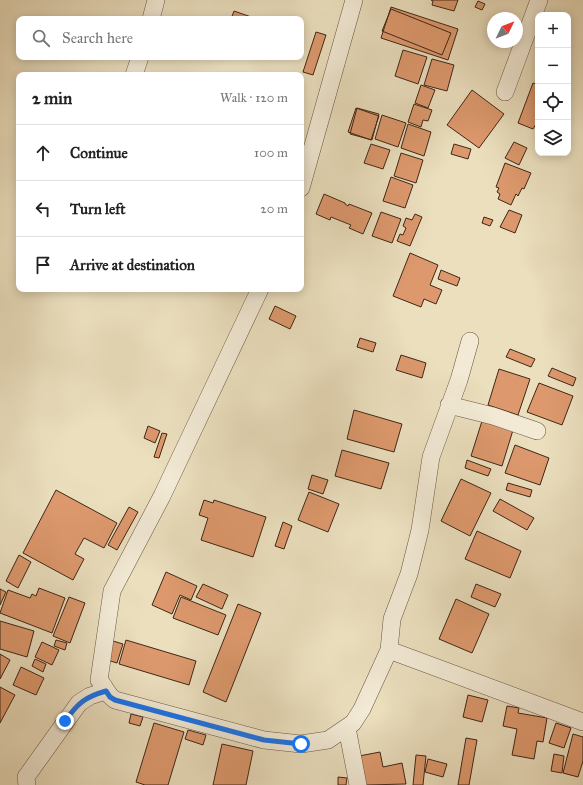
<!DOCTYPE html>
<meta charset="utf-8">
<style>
:root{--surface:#fff;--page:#f6f6f6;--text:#222;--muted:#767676;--line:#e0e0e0}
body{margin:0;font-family:"IM FELL Great Primer",serif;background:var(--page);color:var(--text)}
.controls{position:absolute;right:12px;top:12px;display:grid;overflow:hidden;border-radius:8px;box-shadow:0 2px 10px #0003}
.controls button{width:36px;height:36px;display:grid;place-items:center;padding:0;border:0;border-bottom:1px solid var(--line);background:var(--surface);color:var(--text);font:20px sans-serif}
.compass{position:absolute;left:487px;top:12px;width:36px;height:36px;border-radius:50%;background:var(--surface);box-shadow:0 2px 10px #0003;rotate:47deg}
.stop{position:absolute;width:12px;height:12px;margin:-9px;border:3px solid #1a73e8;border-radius:50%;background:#fff}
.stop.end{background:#1a73e8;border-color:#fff;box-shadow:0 1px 4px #0008}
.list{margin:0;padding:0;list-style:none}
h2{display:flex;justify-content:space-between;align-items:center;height:52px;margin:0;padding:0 16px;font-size:17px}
h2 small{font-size:13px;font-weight:400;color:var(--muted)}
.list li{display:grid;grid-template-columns:26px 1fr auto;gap:12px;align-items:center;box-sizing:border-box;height:56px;padding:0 16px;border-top:1px solid var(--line)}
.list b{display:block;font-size:15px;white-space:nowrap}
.list em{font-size:13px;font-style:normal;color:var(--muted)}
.icon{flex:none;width:22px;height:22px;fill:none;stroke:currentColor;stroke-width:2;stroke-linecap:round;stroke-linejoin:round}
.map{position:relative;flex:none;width:583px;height:785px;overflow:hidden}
.search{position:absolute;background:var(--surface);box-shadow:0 2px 10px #0003;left:16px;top:16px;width:288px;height:44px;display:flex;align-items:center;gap:10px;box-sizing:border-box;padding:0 14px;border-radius:8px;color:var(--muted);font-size:15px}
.panel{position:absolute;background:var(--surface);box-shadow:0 2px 10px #0003;left:16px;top:72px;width:288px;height:220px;border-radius:8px}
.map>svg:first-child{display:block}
</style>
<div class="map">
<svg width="583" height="785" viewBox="0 0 583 785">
<rect width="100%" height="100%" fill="#ebdfbe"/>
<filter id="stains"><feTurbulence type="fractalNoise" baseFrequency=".005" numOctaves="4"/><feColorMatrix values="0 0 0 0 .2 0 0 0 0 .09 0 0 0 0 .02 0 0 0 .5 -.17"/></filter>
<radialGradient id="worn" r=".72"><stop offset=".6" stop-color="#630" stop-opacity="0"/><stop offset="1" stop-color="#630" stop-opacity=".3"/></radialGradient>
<path fill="#dd996d" stroke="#3f2617" d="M431,0H458L454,11L432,5L433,1Z
M478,1L485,4L482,10L475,7Z
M391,7L458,29L448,60L381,38Z
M391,9L451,33L442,55L382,31Z
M234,11L257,19H231Z
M316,32L326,35L313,75L303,72Z
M403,50L427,57L418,84L395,76Z
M432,59L454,65L447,91L424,85Z
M533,83L538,85V124H536L533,129L518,123Z
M421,85L435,90L428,108L415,103Z
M472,90L504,114L479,148L447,125Z
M414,104L432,110L428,121L423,120L421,127L408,122Z
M356,108L379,116L371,140L348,132Z
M357,108L379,114L372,140L350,134Z
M382,115L406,123L398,147L375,139Z
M408,124L431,132L424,156L401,148Z
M514,142L527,148L519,165L505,158Z
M371,144L390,150L383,169L364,163Z
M454,144L471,149L468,159L451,154Z
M401,153L423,160L416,183L394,176Z
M505,163L531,173L524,189L522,188L518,196L516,194L511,205L498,199L500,194L497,192L499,188L496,187Z
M391,177L413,185L405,208L383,201Z
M324,194L345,203V204L348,206L349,204L372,213L363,234L349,228L351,225L331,217L330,220L316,214Z
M509,210L522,215L515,233L500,227Z
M381,212L401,219L392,243L372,236Z
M415,214L422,217L410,246L397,241L400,234L403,235L406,228L403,226L406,218L412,220Z
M484,217L493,220L490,226L482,223Z
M410,253L438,265L430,285L442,290L436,304L424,299L421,307L393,296Z
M441,270L460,278L457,286L438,279Z
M275,306L296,316L290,329L269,319Z
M360,338L376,343L373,352L357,347Z
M510,349L535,359L531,367L506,357Z
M401,355L426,363L422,378L396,370Z
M552,368L576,378L573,386L548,376Z
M499,369L530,379L518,415L488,405Z
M539,383L573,396L562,425L527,412Z
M354,410L402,424L394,452L347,439Z
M482,421L513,430L502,466L471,456Z
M148,426L160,431L155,443L144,438Z
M162,433L167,434L159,458L154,457Z
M515,445L549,458L540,485L505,473Z
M342,450L389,463L381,489L335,476Z
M467,460L491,469L488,476L465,468Z
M312,475L328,480L323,494L308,489Z
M461,479L491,493L470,536L441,521Z
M508,483L532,490L530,497L506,490Z
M56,490L117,523L104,548L84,538L75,554L84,559L73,580L23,553Z
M309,492L339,504L328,532L298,520Z
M500,499L534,518L527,530L493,511Z
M204,500L213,503L214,500L266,517L253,557L201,540L208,518L199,515Z
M129,507L138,512L117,550L108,545Z
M283,522L292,526L284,549L275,546Z
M477,531L521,551L510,578L465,559Z
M19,555L31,562L18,588L6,581Z
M166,572L197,586L191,600L180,595L172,614L152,605Z
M203,584L228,595L222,609L196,597Z
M476,584L501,594L495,607L471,597Z
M39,588L65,598L52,633L0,613L8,590L30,598L32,594L36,596Z
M0,589L6,592L0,605Z
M69,597L85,603L70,643L53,636Z
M181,597L226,615L218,635L173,618Z
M456,599L489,614L472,653L439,639Z
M238,604L261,613L226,702L203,692Z
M0,621L34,631L27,657L0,649Z
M56,640L67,643L65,650L54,646Z
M126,640L196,661L189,685L119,664Z
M113,641L123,644L117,663L107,660Z
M42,642L59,650L52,665L35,657Z
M0,654L10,660L0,679Z
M35,659L46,664L43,672L32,666Z
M21,667L44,678L36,695L13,685Z
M0,687L15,695L0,723Z
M468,695L488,700L482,722L463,717Z
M507,706L519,708L518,713L547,718L543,742L537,741L534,759L512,755L517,729L503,726Z
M131,714L143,717L140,726L129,723Z
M154,723L184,732L168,785H145L136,782Z
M556,723L571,728L564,748L549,743Z
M188,730L206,735L203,745L185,739Z
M573,734L583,737V761L578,777L563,773Z
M466,738L477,740L469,785H458Z
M222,744L253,751L246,785H213Z
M380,752L383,767L402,763L406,784L366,785L359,756Z
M554,754L564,756L562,773L551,771Z
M416,755L426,756L423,785H413Z
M428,759L447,764L443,777L425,772Z
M338,777L347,778L346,785H338Z"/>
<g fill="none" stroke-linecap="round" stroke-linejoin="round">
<defs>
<path id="street" d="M151,19L156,0
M134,75L140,57
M505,92L539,0
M301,188L354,0
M260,289L162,496L112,591L99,680C105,686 107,695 115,700L264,740L301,744L328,740L353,723L362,709L389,650L392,619L409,574L420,530L431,457L459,380L470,341
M449,405L493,416L537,431
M389,650L583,722
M347,728L358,785
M27,785L26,777L79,703L90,696L106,691"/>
</defs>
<use href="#street" stroke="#6a5441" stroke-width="18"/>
<use href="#street" stroke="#f2ead5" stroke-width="17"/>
</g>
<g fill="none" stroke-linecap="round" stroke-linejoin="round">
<path stroke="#1a73e8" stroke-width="5" d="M65,721C78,703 85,697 106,691L110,697L115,700L264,740L301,744"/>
</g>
<rect width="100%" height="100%" filter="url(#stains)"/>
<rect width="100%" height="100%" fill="url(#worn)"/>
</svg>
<div class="controls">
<button>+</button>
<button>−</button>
<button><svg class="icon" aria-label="locate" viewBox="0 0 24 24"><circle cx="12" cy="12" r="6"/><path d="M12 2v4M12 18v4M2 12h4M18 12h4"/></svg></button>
<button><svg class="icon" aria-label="layers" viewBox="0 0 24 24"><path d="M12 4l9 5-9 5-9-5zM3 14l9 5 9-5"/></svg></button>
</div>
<svg class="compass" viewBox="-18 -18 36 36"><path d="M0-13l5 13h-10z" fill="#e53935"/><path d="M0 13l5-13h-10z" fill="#767676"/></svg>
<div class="stop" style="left:301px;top:744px"></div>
<div class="stop end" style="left:65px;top:721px"></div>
<div class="search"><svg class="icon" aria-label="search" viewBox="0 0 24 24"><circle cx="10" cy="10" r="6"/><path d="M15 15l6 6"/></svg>Search here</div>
<section class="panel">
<h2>2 min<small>Walk · 120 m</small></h2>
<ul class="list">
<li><svg class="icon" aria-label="ahead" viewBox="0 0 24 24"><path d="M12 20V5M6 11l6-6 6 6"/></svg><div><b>Continue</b></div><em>100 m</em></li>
<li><svg class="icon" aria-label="left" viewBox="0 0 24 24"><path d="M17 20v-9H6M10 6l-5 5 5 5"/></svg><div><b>Turn left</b></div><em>20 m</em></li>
<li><svg class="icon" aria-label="arrive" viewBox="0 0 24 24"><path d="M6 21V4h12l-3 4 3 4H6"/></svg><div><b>Arrive at destination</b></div></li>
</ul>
</section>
</div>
